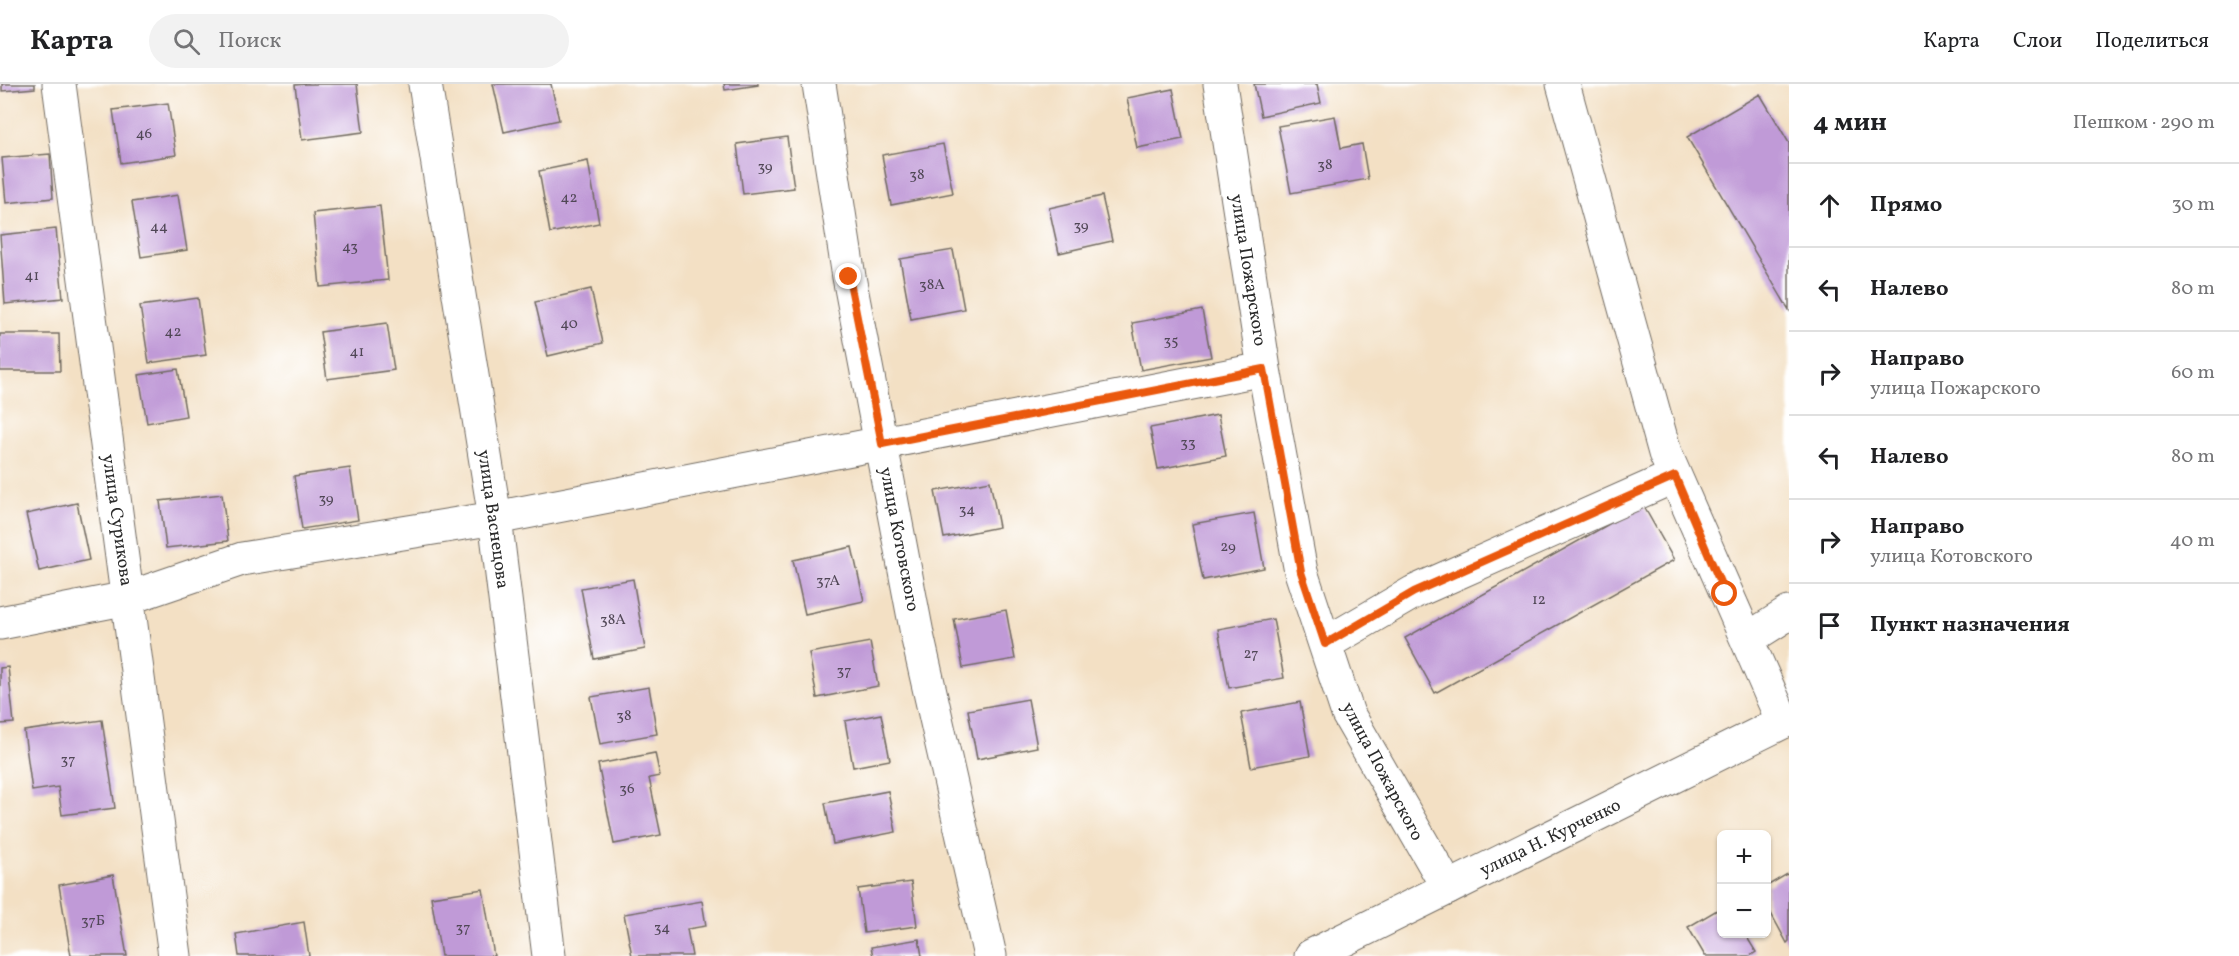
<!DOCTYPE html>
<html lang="ru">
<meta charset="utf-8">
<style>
:root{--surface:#fff;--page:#f2f2f2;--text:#202124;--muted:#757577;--line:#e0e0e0}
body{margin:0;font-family:Vollkorn,serif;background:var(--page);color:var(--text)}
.controls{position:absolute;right:18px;bottom:18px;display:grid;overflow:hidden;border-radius:9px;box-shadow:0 2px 4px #0004}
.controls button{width:54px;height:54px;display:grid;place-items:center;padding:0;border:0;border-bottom:2px solid var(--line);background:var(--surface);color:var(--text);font:30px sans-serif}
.stop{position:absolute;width:18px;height:18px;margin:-14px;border:4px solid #ea580c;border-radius:50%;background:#fff}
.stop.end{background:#ea580c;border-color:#fff;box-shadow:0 2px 6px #0008}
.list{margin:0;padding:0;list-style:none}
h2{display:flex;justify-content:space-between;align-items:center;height:78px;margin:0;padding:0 24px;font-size:26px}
h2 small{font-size:20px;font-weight:400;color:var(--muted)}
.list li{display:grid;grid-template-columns:39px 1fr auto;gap:18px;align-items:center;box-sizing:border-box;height:84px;padding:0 24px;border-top:2px solid var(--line)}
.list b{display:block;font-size:22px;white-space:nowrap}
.list p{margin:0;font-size:20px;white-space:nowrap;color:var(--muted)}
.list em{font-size:20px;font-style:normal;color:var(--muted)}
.icon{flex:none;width:33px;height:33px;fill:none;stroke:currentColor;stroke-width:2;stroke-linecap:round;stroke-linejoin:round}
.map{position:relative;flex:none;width:1789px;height:872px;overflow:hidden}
header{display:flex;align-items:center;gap:36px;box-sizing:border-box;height:84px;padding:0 30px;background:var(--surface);border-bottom:2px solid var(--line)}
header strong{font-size:28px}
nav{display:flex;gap:33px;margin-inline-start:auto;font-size:21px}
.search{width:420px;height:54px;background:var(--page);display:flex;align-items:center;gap:15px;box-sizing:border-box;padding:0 21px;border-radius:33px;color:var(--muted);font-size:22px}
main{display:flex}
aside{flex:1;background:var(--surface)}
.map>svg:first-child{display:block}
</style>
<header>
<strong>Карта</strong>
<div class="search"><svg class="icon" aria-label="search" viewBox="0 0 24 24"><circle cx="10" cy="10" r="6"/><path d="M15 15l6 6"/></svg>Поиск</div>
<nav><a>Карта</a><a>Слои</a><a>Поделиться</a></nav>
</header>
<main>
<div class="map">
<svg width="1789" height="872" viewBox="0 0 1789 872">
<rect width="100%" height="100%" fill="#fff"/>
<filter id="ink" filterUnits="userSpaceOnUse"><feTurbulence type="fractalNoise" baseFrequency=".0167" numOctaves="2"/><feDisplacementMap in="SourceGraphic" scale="12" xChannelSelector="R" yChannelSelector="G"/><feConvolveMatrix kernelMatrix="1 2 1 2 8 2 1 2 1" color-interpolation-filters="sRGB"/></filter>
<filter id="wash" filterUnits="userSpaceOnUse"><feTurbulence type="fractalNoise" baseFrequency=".008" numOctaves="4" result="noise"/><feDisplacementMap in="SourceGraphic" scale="24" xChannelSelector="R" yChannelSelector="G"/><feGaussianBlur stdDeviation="1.35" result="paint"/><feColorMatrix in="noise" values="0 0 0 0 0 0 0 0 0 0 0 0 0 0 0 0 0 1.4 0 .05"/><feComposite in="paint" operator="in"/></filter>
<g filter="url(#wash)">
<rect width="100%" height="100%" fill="#f3e0c4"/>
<g id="blocks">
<path fill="#c09ad7" d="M2,0H35V4L2,7Z
M306,0H357L363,48L302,56L295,1Z
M493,0H551L559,36L504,48Z
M724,0H758V1L725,6Z
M1254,0H1317L1321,19L1261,32Z
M1173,5L1183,55L1137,64L1127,14Z
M1760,10L1789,59V226L1687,53Z
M168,19L176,71L121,79L113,26Z
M1335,32L1341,64L1362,60L1368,95L1291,109L1278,42Z
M787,53L794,104L743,110L737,60Z
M943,60L953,109L891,121L882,71Z
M50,70L53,114L6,119L2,74Z
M588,77L599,139L550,149L539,87Z
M178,111L187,166L141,173L132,118Z
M1102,112L1112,157L1059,169L1049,124Z
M380,122L388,196L320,203L313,129Z
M56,145L63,214L5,220L0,151Z
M953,166L964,225L911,235L900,175Z
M591,205L603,259L548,272L535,218Z
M198,214L206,271L149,279L140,222Z
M1202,226L1211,273L1141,286L1132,239Z
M387,239L394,286L327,295L320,248Z
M0,250H59L60,287H0Z
M178,285L186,332L147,339L139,291Z
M1218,331L1226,372L1158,385L1150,344Z
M350,384L358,436L302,445L294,392Z
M990,397L999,443L944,454L935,407Z
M222,410L228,457L166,464L160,417Z
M77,419L89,476L39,487L26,430Z
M1643,421L1674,476L1435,609L1405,554Z
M1254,429L1264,484L1203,496L1192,440Z
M852,463L864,517L805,530L793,476Z
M633,495L645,565L594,575L581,504Z
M1006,526L1015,575L963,584L954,535Z
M1273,535L1284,594L1229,604L1218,545Z
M870,558L878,602L817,614L809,569Z
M8,583L14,639L0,640V584Z
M649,603L657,650L600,660L591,613Z
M1028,615L1037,663L977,675L968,626Z
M1300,618L1310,672L1251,683L1241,629Z
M881,630L890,676L853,683L845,637Z
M102,636L115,724L62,731L58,703L32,707L24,647Z
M655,669L660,692L649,694L661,751L614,760L598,680Z
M888,707L896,748L833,760L825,719Z
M1789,789V857L1787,859L1767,822V802Z
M113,791L127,872H71L59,801Z
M911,798L917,842L864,849L858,805Z
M483,805L494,872H441L431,813Z
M702,817L706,842L687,845L692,872H632L624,830Z
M1722,823V850H1745L1756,868L1750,872H1705L1688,843Z
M304,838L309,872H239L236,850Z
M919,855L922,872H873L871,863Z"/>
</g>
</g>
<g filter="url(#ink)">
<use href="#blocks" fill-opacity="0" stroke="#716a61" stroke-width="1.5"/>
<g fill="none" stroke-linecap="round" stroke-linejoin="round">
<defs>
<path id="minor" d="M59,0L175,872
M425,0L495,434L549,872
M819,0L849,193L918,555L990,872
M1220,0L1264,285L1301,488L1348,630L1448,804
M1563,0L1665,369L1783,638
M0,539L128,514L242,475L495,434L1264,285
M1748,555L1789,529
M1325,560L1414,508L1675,392"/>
<path id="major" d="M1311,872L1789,635"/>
</defs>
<use href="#minor" stroke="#716a61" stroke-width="35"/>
<use href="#major" stroke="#716a61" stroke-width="35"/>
<use href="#minor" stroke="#fff" stroke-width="33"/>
<use href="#major" stroke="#fff" stroke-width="33"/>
</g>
</g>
<g fill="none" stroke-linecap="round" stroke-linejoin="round" filter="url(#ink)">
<path stroke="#ea580c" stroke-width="8" d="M849,193L882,360L1264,285L1301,488L1325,560L1414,508L1675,392L1725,510"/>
</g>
<g text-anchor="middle" stroke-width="4.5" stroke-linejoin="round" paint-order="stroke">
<g font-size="15" fill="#504756">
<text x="144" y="54">46</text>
<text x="1325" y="85">38</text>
<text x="765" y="87">39</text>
<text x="917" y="95">38</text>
<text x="569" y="118">42</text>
<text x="1081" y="146">39</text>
<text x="159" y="147">44</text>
<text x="350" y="167">43</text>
<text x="32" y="196">41</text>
<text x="932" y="205">38А</text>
<text x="569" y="244">40</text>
<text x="173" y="252">42</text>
<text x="1171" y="261">35</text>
<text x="357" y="272">41</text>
<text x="1188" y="363">33</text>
<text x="326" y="419">39</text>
<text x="967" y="430">34</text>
<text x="1228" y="467">29</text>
<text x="828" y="501">37А</text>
<text x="1539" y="520">12</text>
<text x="613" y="540">38А</text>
<text x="1251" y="574">27</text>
<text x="844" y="591">37</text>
<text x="624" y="636">38</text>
<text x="68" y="680">37</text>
<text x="627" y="709">36</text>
<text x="93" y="841">37Б</text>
<text x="463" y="848">37</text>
<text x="662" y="848">34</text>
</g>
<g font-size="18" fill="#2b2b2b" stroke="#fff">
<text transform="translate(1249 186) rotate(81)" y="6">улица Пожарского</text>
<text transform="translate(494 435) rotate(82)" y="6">улица Васнецова</text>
<text transform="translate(118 436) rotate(82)" y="6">улица Сурикова</text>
<text transform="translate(900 455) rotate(79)" y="6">улица Котовского</text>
<text transform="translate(1383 687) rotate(62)" y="6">улица Пожарского</text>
<text transform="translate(1550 753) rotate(-26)" y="6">улица Н. Курченко</text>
</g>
</g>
</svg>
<div class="controls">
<button>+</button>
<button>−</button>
</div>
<div class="stop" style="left:1725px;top:510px"></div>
<div class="stop end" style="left:849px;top:193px"></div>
</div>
<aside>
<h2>4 мин<small>Пешком · 290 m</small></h2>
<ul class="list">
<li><svg class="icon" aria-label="ahead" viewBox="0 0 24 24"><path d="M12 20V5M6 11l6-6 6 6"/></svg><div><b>Прямо</b></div><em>30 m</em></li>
<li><svg class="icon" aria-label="left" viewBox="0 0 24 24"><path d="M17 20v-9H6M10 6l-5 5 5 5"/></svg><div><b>Налево</b></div><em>80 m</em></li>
<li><svg class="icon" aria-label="right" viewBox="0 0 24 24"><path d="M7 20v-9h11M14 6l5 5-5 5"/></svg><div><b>Направо</b><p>улица Пожарского</p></div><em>60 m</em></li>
<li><svg class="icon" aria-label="left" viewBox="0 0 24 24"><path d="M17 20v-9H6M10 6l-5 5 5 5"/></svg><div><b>Налево</b></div><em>80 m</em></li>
<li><svg class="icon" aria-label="right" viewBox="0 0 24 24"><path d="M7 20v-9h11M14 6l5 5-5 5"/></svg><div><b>Направо</b><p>улица Котовского</p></div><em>40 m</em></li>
<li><svg class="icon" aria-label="arrive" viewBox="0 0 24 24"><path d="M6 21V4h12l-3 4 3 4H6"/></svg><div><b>Пункт назначения</b></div></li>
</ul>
</aside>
</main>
